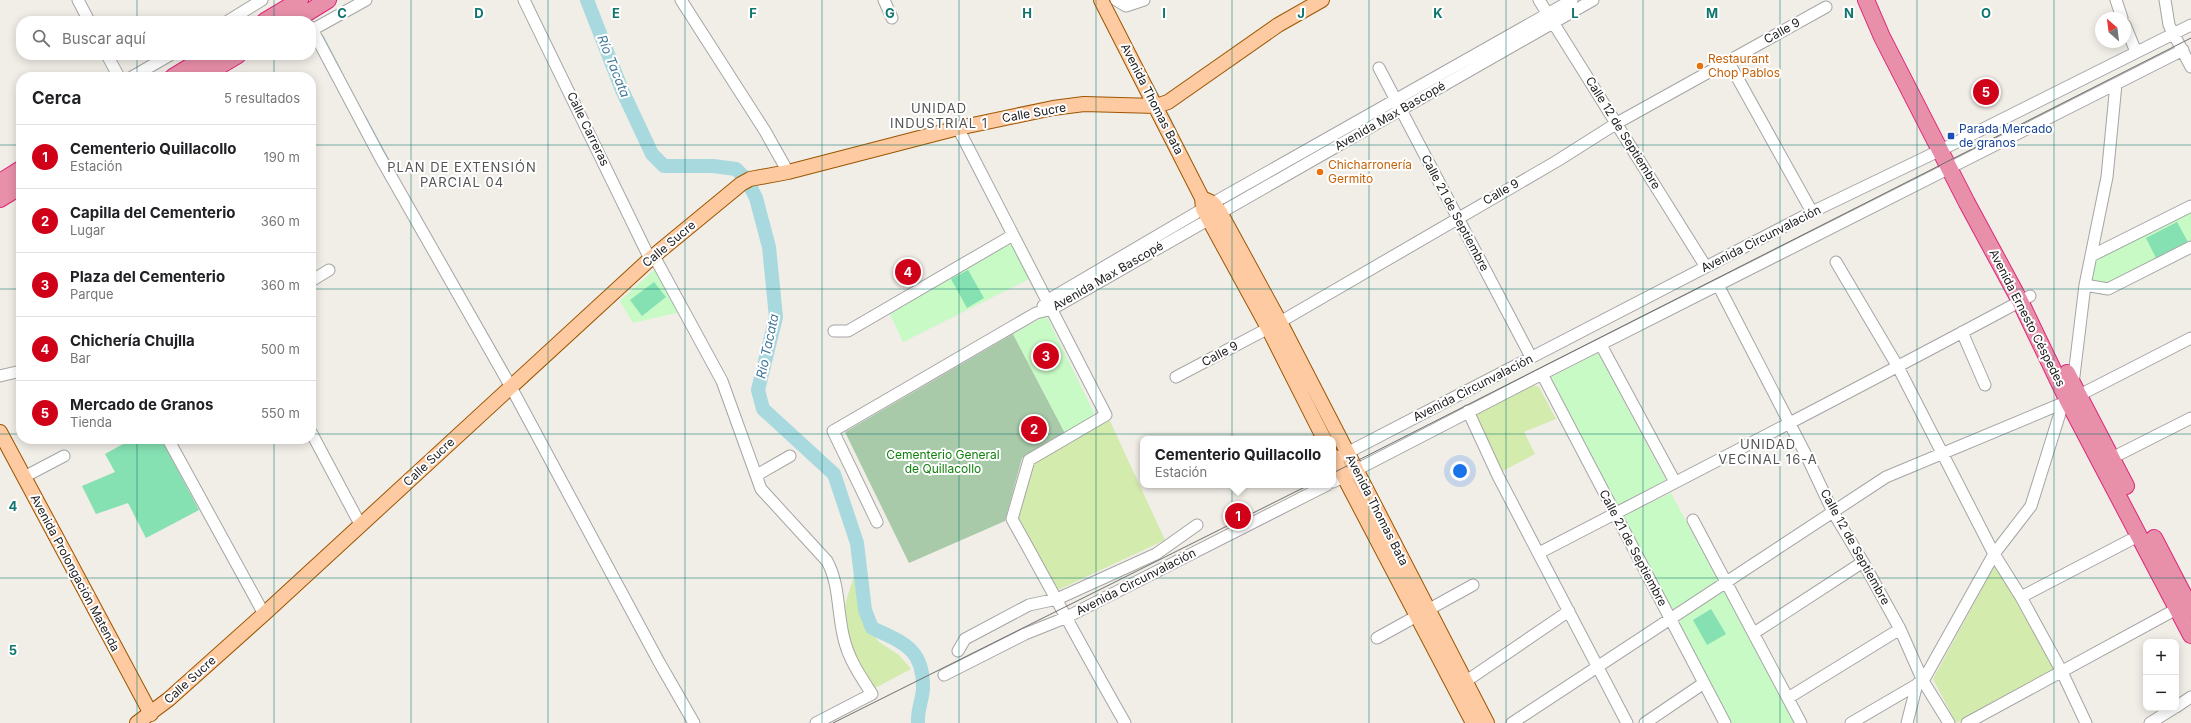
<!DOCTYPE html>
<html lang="es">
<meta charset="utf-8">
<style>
:root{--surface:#fff;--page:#f2f2f2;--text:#202124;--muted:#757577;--line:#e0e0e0;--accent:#d10019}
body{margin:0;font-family:Inter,sans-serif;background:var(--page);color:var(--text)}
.controls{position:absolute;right:12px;bottom:12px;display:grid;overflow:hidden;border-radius:8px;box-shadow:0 2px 10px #0003}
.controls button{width:36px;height:36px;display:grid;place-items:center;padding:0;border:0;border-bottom:1px solid var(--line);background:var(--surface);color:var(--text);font:20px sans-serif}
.compass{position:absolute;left:2095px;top:12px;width:36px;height:36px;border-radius:50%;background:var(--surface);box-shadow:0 2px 10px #0003;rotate:332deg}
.you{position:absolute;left:1460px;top:471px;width:14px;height:14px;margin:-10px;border:3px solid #fff;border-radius:50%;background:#1a73e8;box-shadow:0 0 0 6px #1a73e833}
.badge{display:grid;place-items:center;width:26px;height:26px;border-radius:50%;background:var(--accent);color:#fff;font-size:13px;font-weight:700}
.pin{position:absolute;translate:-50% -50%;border:2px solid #fff;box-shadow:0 1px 4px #0006}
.popup{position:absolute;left:1140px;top:436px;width:196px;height:52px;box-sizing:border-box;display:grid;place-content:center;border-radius:8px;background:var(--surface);filter:drop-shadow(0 1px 3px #0005);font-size:13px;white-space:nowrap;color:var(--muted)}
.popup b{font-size:15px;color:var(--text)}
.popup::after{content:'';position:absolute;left:50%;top:100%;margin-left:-8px;border:8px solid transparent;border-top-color:var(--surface)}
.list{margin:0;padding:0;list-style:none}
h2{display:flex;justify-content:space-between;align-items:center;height:52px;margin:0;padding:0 16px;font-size:17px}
h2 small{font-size:13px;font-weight:400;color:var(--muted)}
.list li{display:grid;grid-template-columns:26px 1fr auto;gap:12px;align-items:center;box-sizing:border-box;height:64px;padding:0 16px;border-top:1px solid var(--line)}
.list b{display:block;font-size:15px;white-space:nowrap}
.list p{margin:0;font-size:13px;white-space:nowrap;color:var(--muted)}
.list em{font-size:13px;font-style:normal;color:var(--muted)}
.icon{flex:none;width:22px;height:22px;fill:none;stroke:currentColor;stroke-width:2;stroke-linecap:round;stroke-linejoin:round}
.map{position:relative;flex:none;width:2191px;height:723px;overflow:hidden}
.search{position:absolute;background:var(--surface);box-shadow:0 2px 10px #0003;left:16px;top:16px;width:300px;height:44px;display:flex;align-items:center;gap:10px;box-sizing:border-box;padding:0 14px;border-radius:16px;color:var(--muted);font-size:15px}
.panel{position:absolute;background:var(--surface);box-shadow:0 2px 10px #0003;left:16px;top:72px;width:300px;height:372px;border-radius:16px}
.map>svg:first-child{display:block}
</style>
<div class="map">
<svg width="2191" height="723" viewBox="0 0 2191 723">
<rect width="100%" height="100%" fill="#f1ede7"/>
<path fill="#d3ebad" d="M1533,385L1539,387L1556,419L1524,432L1535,454L1501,472L1474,415Z
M1109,419L1165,540L1058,590L1018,518L1035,462Z
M1997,561L2056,670L1956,723L1933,679Z
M854,576L863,621L879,642L899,655L911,669L873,689C857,665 842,640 845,609C846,598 851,587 854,576Z"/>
<path fill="#a8caa9" d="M1013,334L1066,435L1022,458L1005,521L909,563L845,432Z"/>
<path fill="#c7fac5" d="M2191,212V244L2108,285L2089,284L2096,259Z
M1011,241L1031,278L903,342L889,312Z
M655,269L680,312L633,323L620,301Z
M1047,317L1094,413L1090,418L1066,435L1013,334L1041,318Z
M1598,353L1666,480L1617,506L1551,377Z
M1671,493L1718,581L1673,612L1621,517Z
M1725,591L1796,723H1730L1675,620Z"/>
<path fill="#85e0b2" d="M2177,222L2188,242L2156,258L2146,238Z
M968,270L984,298L967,308L951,279Z
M654,282L666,297L642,316L630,300Z
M132,439H161L199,510L146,538L128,503L96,514L82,486L115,472L105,454Z
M1711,609L1726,634L1707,645L1693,620Z"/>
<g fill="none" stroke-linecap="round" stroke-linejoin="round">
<path stroke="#a8d9df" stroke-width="2.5" d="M323,37L341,72
M1149,79L1159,97
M1167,113L1176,131
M365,117L397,176"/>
<path stroke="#a8d9df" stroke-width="14" d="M587,0L622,90L652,154L664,166H713L736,169L747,180L756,198L769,247L776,317L758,390L763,409L834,474L857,543L865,610L872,628C904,643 924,649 923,689C922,701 917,711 918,723"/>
<defs>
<path id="minor" d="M78,0L89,21
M524,0L650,259
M681,0L765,131L788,172
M884,0L892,18
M1116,0L1126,6L1144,0
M1539,0L1706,267
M2116,0L2122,18
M2165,0L2169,25L2191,67
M228,21L262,0
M2125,25L2136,52
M311,27L380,157L511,387L659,662L694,723
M312,30L366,0
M107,55L119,77
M1728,61L1812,212
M1379,68L1531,357
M132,77L170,55
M958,128L1106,415L1029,460L1012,519C1050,587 1086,655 1125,723
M654,256L722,381L761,489L827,561C840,585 837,612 844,639C849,660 861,677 872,694L816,723
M2091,256L2191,206
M1836,262L1898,367L1994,554L2021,597L2062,672L2086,723
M311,281L329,270
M1718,285L1807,457L1833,512L1863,562L1900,629L1923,681L1949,723
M2085,285L2108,289L2191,247
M1043,306L1048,300L1213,203L1572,0
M834,331H848L1013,235
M1962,332L1985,385
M1601,345L1675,482
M1542,374L1725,723
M0,376L21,371
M1176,377L1280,322L1557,161L1617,123L1826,7
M2073,384L2085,285L2107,177L2116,84
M1468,411L1498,476L1627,723
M311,432L361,526
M168,439L264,614
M1341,456L1812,212L1949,146L2191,25
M2106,461L2191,418
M757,475L790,456
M24,477L64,456
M1333,482L1542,374L2183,50
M1693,520L1801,723
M877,522L833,431L1036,313L1052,309L1593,0
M1539,553C1703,468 1867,384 2030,296
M2021,597L2140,535
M1754,633L1863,562
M1377,638L1473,585
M958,651L965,639L1029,605L1057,599L1156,554L1197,525
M944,675L1025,634L1065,618L1327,485
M1459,686L1569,611
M1788,698L1900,629
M2176,707L2191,697
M1512,723L1886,477L2068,401L2191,338
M1645,723L1704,683
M1851,723L1923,681L1994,554L2031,506L2060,413L2058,405
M1907,723L1917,684
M1967,723L2182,606
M2150,723L2174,708"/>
<path id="major" d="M1101,0L1202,198L1203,209L1268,328L1324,439
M1202,198L1213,203L1220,212L1280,322L1487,723
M0,432L151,714
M1333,456L1473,723
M137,723L169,699L264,614L650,259L741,184L750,179L788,172L958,128L1053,108L1084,104L1156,106L1168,102L1278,25L1322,0"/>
<path id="highway" d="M1866,0L1882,37L1967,203L2020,301L2068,401L2191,635
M265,21L300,0
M294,21L328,0
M173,77L209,55
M201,77L238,55
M0,182L21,169
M0,199L21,186
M2067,373L2126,486
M2154,538L2191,609"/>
</defs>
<use href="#minor" stroke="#a5a5a5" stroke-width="13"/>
<use href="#major" stroke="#9d5600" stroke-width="16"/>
<use href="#highway" stroke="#dd267a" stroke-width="18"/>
<use href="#minor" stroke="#fff" stroke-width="11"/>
<use href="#major" stroke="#fdcaa1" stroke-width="14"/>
<use href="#highway" stroke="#e88faa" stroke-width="16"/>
<path stroke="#6f6f6f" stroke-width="1" d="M1333,473L2191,38
M833,723L1309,485"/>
</g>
<path fill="none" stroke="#0f766e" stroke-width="1" stroke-opacity="0.55" d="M137,0V21M274,0V21M411,0V723M548,0V723M685,0V723M822,0V723M959,0V723M1096,0V723M1232,0V723M1369,0V723M1506,0V723M1643,0V723M1780,0V723M1917,0V723M2054,0V723M137,55V77M274,55V77M0,145H21M311,145H2191M0,289H21M311,289H2191M0,434H21M311,434H2191M137,439V723M274,439V723M0,578H2191"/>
<g fill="#e8710a" stroke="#fff" stroke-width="1.5">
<circle cx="1700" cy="66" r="4"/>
<circle cx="1320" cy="172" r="4"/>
</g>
<rect fill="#1a4fb4" stroke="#fff" stroke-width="1.5" x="1947" y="132" width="8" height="8" rx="2"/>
<g text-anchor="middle" stroke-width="4" stroke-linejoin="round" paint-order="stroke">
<g font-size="12" fill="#212121" stroke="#fff">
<text transform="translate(1782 31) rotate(-29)" y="4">Calle 9</text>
<text transform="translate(1152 99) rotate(63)" y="4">Avenida Thomas Bata</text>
<text transform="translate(1034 113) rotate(-10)" y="4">Calle Sucre</text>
<text transform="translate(1390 116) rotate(-30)" y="4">Avenida Max Bascopé</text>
<text transform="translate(588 129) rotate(64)" y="4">Calle Carreras</text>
<text transform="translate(1623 133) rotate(58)" y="4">Calle 12 de Septiembre</text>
<text transform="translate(1501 192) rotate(-30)" y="4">Calle 9</text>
<text transform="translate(1455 213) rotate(62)" y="4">Calle 21 de Septiembre</text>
<text transform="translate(1761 239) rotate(-27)" y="4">Avenida Circunvalación</text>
<text transform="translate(669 244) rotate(-40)" y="4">Calle Sucre</text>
<text transform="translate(1108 276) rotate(-30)" y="4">Avenida Max Bascopé</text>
<text transform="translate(2027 318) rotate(63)" y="4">Avenida Ernesto Céspedes</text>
<text transform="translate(1220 354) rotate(-28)" y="4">Calle 9</text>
<text transform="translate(1473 388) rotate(-27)" y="4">Avenida Circunvalación</text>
<text transform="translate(429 462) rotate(-43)" y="4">Calle Sucre</text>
<text transform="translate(1377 510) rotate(63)" y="4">Avenida Thomas Bata</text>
<text transform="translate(1855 547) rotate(61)" y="4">Calle 12 de Septiembre</text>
<text transform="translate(1633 548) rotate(62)" y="4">Calle 21 de Septiembre</text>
<text transform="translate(75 573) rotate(62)" y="4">Avenida Prolongación Matenda</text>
<text transform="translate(1136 582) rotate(-27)" y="4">Avenida Circunvalación</text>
<text transform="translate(190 680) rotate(-42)" y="4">Calle Sucre</text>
</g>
<g font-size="12" fill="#c56008" stroke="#fff" text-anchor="start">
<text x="1708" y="63">Restaurant<tspan x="1708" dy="14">Chop Pablos</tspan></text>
<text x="1328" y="169">Chicharronería<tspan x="1328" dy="14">Germito</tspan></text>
</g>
<g font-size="12" fill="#164399" stroke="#fff" text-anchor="start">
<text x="1959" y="133">Parada Mercado<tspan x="1959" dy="14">de granos</tspan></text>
</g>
<g font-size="12" fill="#0f820b" stroke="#fff">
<text x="943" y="459">Cementerio General<tspan x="943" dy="14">de Quillacollo</tspan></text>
</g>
<g font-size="13" font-style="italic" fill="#42799a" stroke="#fff">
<text transform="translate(614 66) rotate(68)" y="5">Río Tacata</text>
<text transform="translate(767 346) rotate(-78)" y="5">Río Tacata</text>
</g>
<g font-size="13" letter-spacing="1" fill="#545454" stroke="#fff">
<text x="939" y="113">UNIDAD<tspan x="939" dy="15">INDUSTRIAL 1</tspan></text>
<text x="462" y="172">PLAN DE EXTENSIÓN<tspan x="462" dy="15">PARCIAL 04</tspan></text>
<text x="1768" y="449">UNIDAD<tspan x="1768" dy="15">VECINAL 16-A</tspan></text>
</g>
</g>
<g font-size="13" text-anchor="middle" font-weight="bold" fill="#0f766e" stroke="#fff" stroke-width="4" stroke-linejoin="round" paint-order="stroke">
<text x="342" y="18">C</text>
<text x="479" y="18">D</text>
<text x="616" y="18">E</text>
<text x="753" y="18">F</text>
<text x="890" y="18">G</text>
<text x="1027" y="18">H</text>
<text x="1164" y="18">I</text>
<text x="1301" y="18">J</text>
<text x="1438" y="18">K</text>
<text x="1575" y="18">L</text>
<text x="1712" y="18">M</text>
<text x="1849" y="18">N</text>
<text x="1986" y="18">O</text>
<text x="13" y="511">4</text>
<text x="13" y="655">5</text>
</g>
</svg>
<div class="controls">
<button>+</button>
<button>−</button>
</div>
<svg class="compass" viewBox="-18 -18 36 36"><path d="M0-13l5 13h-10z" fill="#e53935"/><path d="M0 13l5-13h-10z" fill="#757577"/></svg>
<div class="you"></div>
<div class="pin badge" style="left:1238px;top:516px">1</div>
<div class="popup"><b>Cementerio Quillacollo</b>Estación</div>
<div class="pin badge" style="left:1034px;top:429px">2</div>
<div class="pin badge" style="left:1046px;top:356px">3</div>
<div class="pin badge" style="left:908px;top:272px">4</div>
<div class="pin badge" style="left:1986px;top:92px">5</div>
<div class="search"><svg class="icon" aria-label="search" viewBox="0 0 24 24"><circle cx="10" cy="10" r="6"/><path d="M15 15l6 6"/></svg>Buscar aquí</div>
<section class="panel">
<h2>Cerca<small>5 resultados</small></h2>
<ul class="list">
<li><span class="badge">1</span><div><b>Cementerio Quillacollo</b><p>Estación</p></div><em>190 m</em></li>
<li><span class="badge">2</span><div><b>Capilla del Cementerio</b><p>Lugar</p></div><em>360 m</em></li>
<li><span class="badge">3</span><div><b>Plaza del Cementerio</b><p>Parque</p></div><em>360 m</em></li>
<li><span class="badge">4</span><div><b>Chichería Chujlla</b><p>Bar</p></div><em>500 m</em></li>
<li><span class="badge">5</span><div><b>Mercado de Granos</b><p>Tienda</p></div><em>550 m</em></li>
</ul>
</section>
</div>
